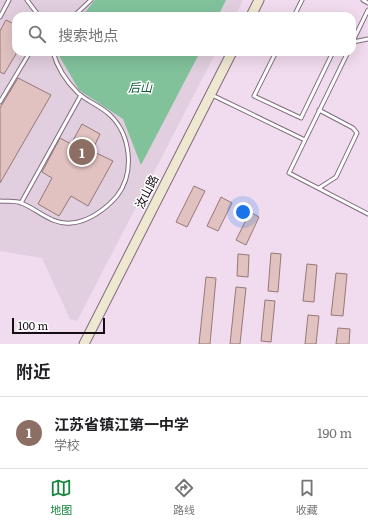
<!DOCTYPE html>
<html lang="zh">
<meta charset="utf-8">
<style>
:root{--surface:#fff;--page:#f6f6f6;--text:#202124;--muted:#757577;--line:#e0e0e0;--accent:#17853d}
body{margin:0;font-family:Literata,"Noto Sans SC",serif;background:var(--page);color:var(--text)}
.scale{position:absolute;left:12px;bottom:10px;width:93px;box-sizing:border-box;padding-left:4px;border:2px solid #140d14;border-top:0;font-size:11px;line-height:14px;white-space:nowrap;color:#140d14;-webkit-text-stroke:3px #fff;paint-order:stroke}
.you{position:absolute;left:243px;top:212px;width:14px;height:14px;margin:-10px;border:3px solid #fff;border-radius:50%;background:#1a73e8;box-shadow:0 0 0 6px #1a73e833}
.badge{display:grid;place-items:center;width:26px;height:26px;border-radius:50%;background:var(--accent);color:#fff;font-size:13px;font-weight:700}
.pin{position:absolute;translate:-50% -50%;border:2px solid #fff;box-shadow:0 1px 4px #0006}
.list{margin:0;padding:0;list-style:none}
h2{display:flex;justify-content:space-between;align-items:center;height:52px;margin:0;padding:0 16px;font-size:17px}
h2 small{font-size:13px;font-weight:400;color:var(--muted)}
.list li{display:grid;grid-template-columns:26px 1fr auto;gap:12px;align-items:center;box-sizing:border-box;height:72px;padding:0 16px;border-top:1px solid var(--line)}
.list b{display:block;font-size:15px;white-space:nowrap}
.list p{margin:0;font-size:13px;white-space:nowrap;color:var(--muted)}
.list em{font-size:13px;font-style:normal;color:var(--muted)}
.icon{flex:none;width:22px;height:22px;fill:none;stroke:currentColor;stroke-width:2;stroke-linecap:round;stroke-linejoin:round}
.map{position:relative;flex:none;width:368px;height:344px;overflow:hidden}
.search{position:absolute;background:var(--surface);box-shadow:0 4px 16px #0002;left:12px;right:12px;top:12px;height:44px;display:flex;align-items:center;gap:10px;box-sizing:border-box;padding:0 14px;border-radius:12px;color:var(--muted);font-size:15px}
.sheet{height:124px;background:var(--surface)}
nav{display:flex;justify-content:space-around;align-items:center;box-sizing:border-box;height:56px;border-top:1px solid var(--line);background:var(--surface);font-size:11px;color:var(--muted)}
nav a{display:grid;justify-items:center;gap:2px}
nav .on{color:var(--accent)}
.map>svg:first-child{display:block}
</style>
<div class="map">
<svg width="368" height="344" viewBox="0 0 368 344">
<rect width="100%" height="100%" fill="#f1dbee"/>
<path fill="#e1cede" d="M0,0H243L235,16H16V52H216L77,321L70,319L42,258L0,251Z"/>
<path fill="#81c29b" d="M95,0H226L218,16H82Z
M57,52H200L141,165L123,119L79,90Z"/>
<path fill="#e1c2c0" stroke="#957977" d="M6,20L16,25V54L4,74L0,72V31Z
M18,78L51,95L0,183V108Z
M82,124L100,134L92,151L113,161L88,206L71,196L59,216L38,204L52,178L42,172L60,138L71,144Z
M194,186L205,191L187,227L176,222Z
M221,197L232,203L218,231L207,226Z
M250,212L259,217L246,245L236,240Z
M271,253L281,254L278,292L268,291Z
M238,254L249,255L248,277L237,276Z
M307,264L317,265L314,302L303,301Z
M336,273L347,274L343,316L331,315Z
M206,277L216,278L210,344H199Z
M236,287L246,288L242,325L240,344H230Z
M265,300L275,301L271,342L261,341Z
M308,315L319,316L316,344H305Z
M338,328L350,329L349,344H336Z"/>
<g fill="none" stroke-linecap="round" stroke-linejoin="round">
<defs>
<path id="lane" d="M27,0L39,16
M363,0L368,3
M74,16L91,0
M294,16L302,0
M0,17L9,0
M353,42L368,39
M352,43L368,10
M276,52L254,96L301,118L333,52
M212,95L305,140L289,173L368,214
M0,102L30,52
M305,140L348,52
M319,188L336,177L357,133L353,128L319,110
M0,201C6,202 15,200 21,203C38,209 51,225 71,223C88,222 106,209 117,196C135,173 131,135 110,115C101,106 88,102 78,93C67,82 57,67 53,52
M21,203L81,95"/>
<path id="secondary" d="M251,16L259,0
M84,344L232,52"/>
</defs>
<use href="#lane" stroke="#7f6c7d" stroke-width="5"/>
<use href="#secondary" stroke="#7f6c7d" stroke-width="11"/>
<use href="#lane" stroke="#fff" stroke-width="3"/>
<use href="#secondary" stroke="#eee8d0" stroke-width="9"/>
</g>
<g text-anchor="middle" stroke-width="3" stroke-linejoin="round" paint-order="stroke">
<g font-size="12" font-style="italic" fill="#0a5b36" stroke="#fff">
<text x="140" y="92">后山</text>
</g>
<g font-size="12" fill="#140d14" stroke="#fff">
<text transform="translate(147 192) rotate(-63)" y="4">汝山路</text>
</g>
</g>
</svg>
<div class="scale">100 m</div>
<div class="you"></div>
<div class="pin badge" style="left:82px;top:152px;background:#8d6e63">1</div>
<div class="search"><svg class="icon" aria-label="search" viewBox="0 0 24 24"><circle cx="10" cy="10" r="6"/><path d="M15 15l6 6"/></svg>搜索地点</div>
</div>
<section class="sheet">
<h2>附近<small></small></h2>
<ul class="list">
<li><span class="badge" style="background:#8d6e63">1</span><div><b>江苏省镇江第一中学</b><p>学校</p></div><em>190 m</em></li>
</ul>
</section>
<nav>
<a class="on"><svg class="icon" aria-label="map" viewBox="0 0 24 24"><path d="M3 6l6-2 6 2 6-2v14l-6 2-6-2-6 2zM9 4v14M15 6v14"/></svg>地图</a>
<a><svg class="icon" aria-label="directions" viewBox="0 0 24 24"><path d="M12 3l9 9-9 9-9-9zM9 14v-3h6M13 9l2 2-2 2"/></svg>路线</a>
<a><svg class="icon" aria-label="saved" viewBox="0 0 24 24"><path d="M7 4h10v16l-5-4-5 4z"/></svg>收藏</a>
</nav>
